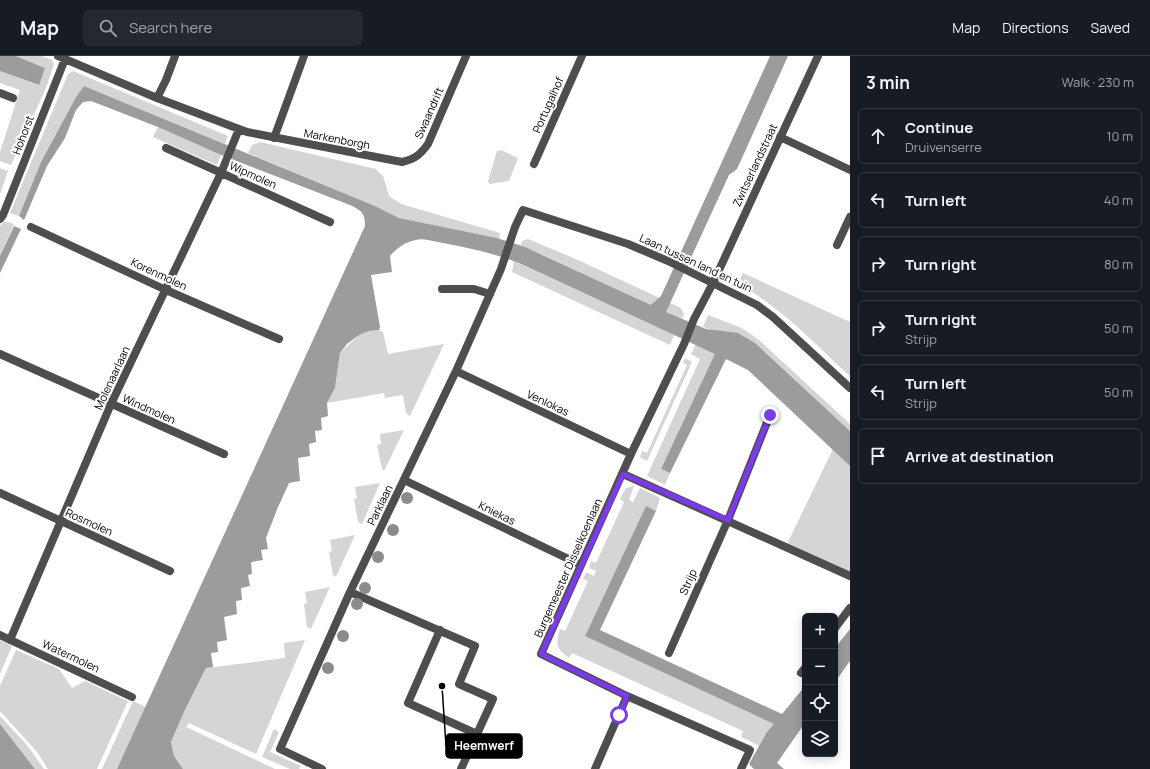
<!DOCTYPE html>
<meta charset="utf-8">
<style>
:root{--surface:#171b24;--page:#242831;--text:#f1f3f6;--muted:#9ea1a6;--line:#363941}
body{margin:0;font-family:Manrope,sans-serif;background:var(--page);color:var(--text)}
.controls{position:absolute;right:12px;bottom:12px;display:grid;overflow:hidden;border-radius:6px;box-shadow:0 2px 10px #0003}
.controls button{width:36px;height:36px;display:grid;place-items:center;padding:0;border:0;border-bottom:1px solid var(--line);background:var(--surface);color:var(--text);font:20px sans-serif}
.stop{position:absolute;width:12px;height:12px;margin:-9px;border:3px solid #7c3aed;border-radius:50%;background:#fff}
.stop.end{background:#7c3aed;border-color:#fff;box-shadow:0 1px 4px #0008}
.list{margin:0;padding:0;list-style:none}
h2{display:flex;justify-content:space-between;align-items:center;height:52px;margin:0;padding:0 16px;font-size:17px}
h2 small{font-size:13px;font-weight:400;color:var(--muted)}
.list li{display:grid;grid-template-columns:26px 1fr auto;gap:12px;align-items:center;box-sizing:border-box;height:56px;margin:0 8px 8px;padding:0 8px;border:1px solid var(--line);border-radius:6px}
.list b{display:block;font-size:15px;white-space:nowrap}
.list p{margin:0;font-size:13px;white-space:nowrap;color:var(--muted)}
.list em{font-size:13px;font-style:normal;color:var(--muted)}
.icon{flex:none;width:22px;height:22px;fill:none;stroke:currentColor;stroke-width:2;stroke-linecap:round;stroke-linejoin:round}
.map{position:relative;flex:none;width:850px;height:713px;overflow:hidden}
header{display:flex;align-items:center;gap:24px;box-sizing:border-box;height:56px;padding:0 20px;background:var(--surface);border-bottom:1px solid var(--line)}
header strong{font-size:19px}
nav{display:flex;gap:22px;margin-inline-start:auto;font-size:14px}
.search{width:280px;height:36px;background:var(--page);display:flex;align-items:center;gap:10px;box-sizing:border-box;padding:0 14px;border-radius:6px;color:var(--muted);font-size:15px}
main{display:flex}
aside{flex:1;background:var(--surface)}
.map>svg:first-child{display:block}
</style>
<header>
<strong>Map</strong>
<div class="search"><svg class="icon" aria-label="search" viewBox="0 0 24 24"><circle cx="10" cy="10" r="6"/><path d="M15 15l6 6"/></svg>Search here</div>
<nav><a>Map</a><a>Directions</a><a>Saved</a></nav>
</header>
<main>
<div class="map">
<svg width="850" height="713" viewBox="0 0 850 713">
<rect width="100%" height="100%" fill="#fff"/>
<path fill="#d5d5d5" d="M16,0H42L52,4L54,8L46,32L11,109L0,105V96L20,34L0,27V15L38,29L45,12Z
M73,15L228,80L225,88L84,30L76,41L41,106L19,160L10,157L68,18Z
M158,71L221,99L217,109L153,81Z
M260,86L376,113L383,120L389,140L401,148L500,177L499,184L496,182L399,162L375,150L248,97L252,89Z
M501,94L518,102L509,125L489,128L488,125L497,95Z
M0,112L8,115L0,138Z
M5,165L14,168L0,200V170Z
M528,183L578,204L681,252L684,258L682,263L651,249L541,198L521,190L522,185Z
M514,205L674,279L670,289L512,216Z
M743,217L850,266V320C817,290 778,248 738,228Z
M708,259L742,272L759,284L850,368V375L755,287L703,271Z
M379,274L383,276L388,298L444,288L410,360L406,357L403,339L385,342L384,337L327,347L335,332L340,297L359,279L369,275Z
M696,288L716,298L661,413L670,417L665,429L647,420L700,303L691,298Z
M685,302L692,306L647,405L640,401L642,395L647,397L687,309L683,307Z
M404,374L384,415L382,413L377,389L381,388L380,378Z
M833,393L850,410V517L787,488Z
M380,427L362,468L358,466L354,443L357,442L355,431Z
M634,430L629,444L633,446L640,432L660,442L656,455L646,451L585,580L775,668L767,676L760,690L741,681L743,675L572,597L569,602C555,592 556,588 560,573L565,575L588,525L583,523L586,516L594,520L596,515L589,512L591,505L596,507L624,446L620,443L626,432Z
M355,479L336,521L333,519L329,496L332,495L330,484Z
M330,531L311,573L307,571L304,548L307,547L305,536Z
M0,584L12,590L0,618Z
M305,584L256,698L189,667L186,671L275,713H183L174,700L171,686L184,656L206,612L285,602L284,587Z
M16,594L59,613L72,632L85,625L128,645L97,713H48L37,696L0,655V630Z
M133,645L146,651L117,713H102Z
M0,660L27,689L44,713H35L0,668Z
M274,673L279,676L270,696L301,710L299,713H290L262,701Z"/>
<path fill="#9c9c9c" d="M0,0H16L45,12L39,29L0,15Z
M770,0H788L737,113L729,119L666,256L706,273L738,277L755,287L850,375V410L748,314L726,303L670,417L661,413L715,298L519,207C493,197 466,191 438,186C431,185 422,182 416,184C405,186 397,192 390,200L392,216L371,219L380,271L379,274L369,275L359,279L347,288L340,297L335,332L327,347L328,360L321,362L322,374L315,375L316,386L309,388L310,400L298,402L300,425L289,427L278,451L266,482L268,493L261,494L263,504L251,506L252,518L248,519L250,530L241,532L242,544L236,545L237,558L224,561L227,584L217,586L218,596L211,597L213,611L206,612L184,656L171,686L174,700L183,713H117L365,170C365,157 362,155 350,149L221,99L158,71L91,45L83,46L76,54L65,82L47,110L24,164L19,160L41,106L76,41L84,30L375,150L399,162L497,182L525,191L651,249L661,240Z
M14,170L21,173L0,217V200Z
M646,450L656,455L600,574L782,658L805,630V667L777,707L784,713H754L749,708L767,676L774,668L585,580Z
M850,573V605L835,626V592Z
M0,668L35,713H0Z"/>
<g fill="none" stroke-linecap="round" stroke-linejoin="round">
<path stroke="#4e4e4e" stroke-width="8" d="M837,189L850,161
M442,233H474L490,238"/>
<path stroke="#4e4e4e" stroke-width="8" d="M157,42L166,24L175,0
M274,82L304,0"/>
<path stroke="#4e4e4e" stroke-width="8" d="M58,0L157,42L247,76L402,106C415,103 420,99 428,88L466,0
M0,37L13,42
M780,81L850,114
M166,92L330,166
M534,108L582,0
M0,163L3,159L65,3
M31,171L166,234L279,283
M0,298L224,398
M456,315L631,398
M623,418L850,520
M404,424L581,509
M0,437L170,515
M350,536L475,590L459,628L493,643L461,713
M835,572L850,552
M440,574L408,647L477,678
M0,579L132,641
M10,584L111,348L221,117L239,73
M669,597L728,464L770,359
M801,617L805,612
M322,713L280,693L350,536L456,315L501,213L515,171L523,154L628,188L668,205L757,249L773,261L850,332
M595,713L627,640
M741,713L750,694L627,640L541,598L631,398L684,288L694,263L713,227L818,0"/>
</g>
<g fill="#8b8b8b">
<circle cx="407" cy="442" r="6"/>
<circle cx="393" cy="474" r="6"/>
<circle cx="378" cy="501" r="6"/>
<circle cx="365" cy="532" r="6"/>
<circle cx="357" cy="548" r="6"/>
<circle cx="343" cy="580" r="6"/>
<circle cx="328" cy="612" r="6"/>
</g>
<g fill="none" stroke-linecap="round" stroke-linejoin="round">
<path stroke="#7c3aed" stroke-width="5" d="M619,659L627,640L541,598L623,418L728,464L770,359"/>
</g>
<g text-anchor="middle" stroke-width="4" stroke-linejoin="round" paint-order="stroke">
<g font-size="11" fill="#000" stroke="#fff">
<text transform="translate(548 49) rotate(-66)" y="4">Portugalhof</text>
<text transform="translate(429 57) rotate(-66)" y="4">Swaandrift</text>
<text transform="translate(23 79) rotate(-69)" y="4">Hohorst</text>
<text transform="translate(337 83) rotate(11)" y="4">Markenborgh</text>
<text transform="translate(755 109) rotate(-65)" y="4">Zwitserlandstraat</text>
<text transform="translate(253 119) rotate(24)" y="4">Wipmolen</text>
<text transform="translate(696 207) rotate(25)" y="4">Laan tussen land en tuin</text>
<text transform="translate(159 218) rotate(25)" y="4">Korenmolen</text>
<text transform="translate(112 322) rotate(-65)" y="4">Molenaarlaan</text>
<text transform="translate(548 347) rotate(25)" y="4">Venlokas</text>
<text transform="translate(149 353) rotate(24)" y="4">Windmolen</text>
<text transform="translate(380 449) rotate(-64)" y="4">Parklaan</text>
<text transform="translate(497 457) rotate(26)" y="4">Kniekas</text>
<text transform="translate(89 466) rotate(24)" y="4">Rosmolen</text>
<text transform="translate(568 512) rotate(-66)" y="4">Burgemeester Disselkoenlaan</text>
<text transform="translate(688 526) rotate(-66)" y="4">Strijp</text>
<text transform="translate(71 600) rotate(25)" y="4">Watermolen</text>
</g>
</g>
<path fill="none" stroke="#000" stroke-width="1.5" d="M442 630L446 690"/>
<circle fill="#000" stroke="#fff" stroke-width="1.5" cx="442" cy="630" r="4"/>
<rect fill="#000" stroke="#000" stroke-width="1.5" x="446" y="678" width="76" height="24" rx="4"/>
<g font-size="12" text-anchor="middle" font-weight="bold" fill="#fff">
<text x="484" y="694">Heemwerf</text>
</g>
</svg>
<div class="controls">
<button>+</button>
<button>−</button>
<button><svg class="icon" aria-label="locate" viewBox="0 0 24 24"><circle cx="12" cy="12" r="6"/><path d="M12 2v4M12 18v4M2 12h4M18 12h4"/></svg></button>
<button><svg class="icon" aria-label="layers" viewBox="0 0 24 24"><path d="M12 4l9 5-9 5-9-5zM3 14l9 5 9-5"/></svg></button>
</div>
<div class="stop" style="left:619px;top:659px"></div>
<div class="stop end" style="left:770px;top:359px"></div>
</div>
<aside>
<h2>3 min<small>Walk · 230 m</small></h2>
<ul class="list">
<li><svg class="icon" aria-label="ahead" viewBox="0 0 24 24"><path d="M12 20V5M6 11l6-6 6 6"/></svg><div><b>Continue</b><p>Druivenserre</p></div><em>10 m</em></li>
<li><svg class="icon" aria-label="left" viewBox="0 0 24 24"><path d="M17 20v-9H6M10 6l-5 5 5 5"/></svg><div><b>Turn left</b></div><em>40 m</em></li>
<li><svg class="icon" aria-label="right" viewBox="0 0 24 24"><path d="M7 20v-9h11M14 6l5 5-5 5"/></svg><div><b>Turn right</b></div><em>80 m</em></li>
<li><svg class="icon" aria-label="right" viewBox="0 0 24 24"><path d="M7 20v-9h11M14 6l5 5-5 5"/></svg><div><b>Turn right</b><p>Strijp</p></div><em>50 m</em></li>
<li><svg class="icon" aria-label="left" viewBox="0 0 24 24"><path d="M17 20v-9H6M10 6l-5 5 5 5"/></svg><div><b>Turn left</b><p>Strijp</p></div><em>50 m</em></li>
<li><svg class="icon" aria-label="arrive" viewBox="0 0 24 24"><path d="M6 21V4h12l-3 4 3 4H6"/></svg><div><b>Arrive at destination</b></div></li>
</ul>
</aside>
</main>
